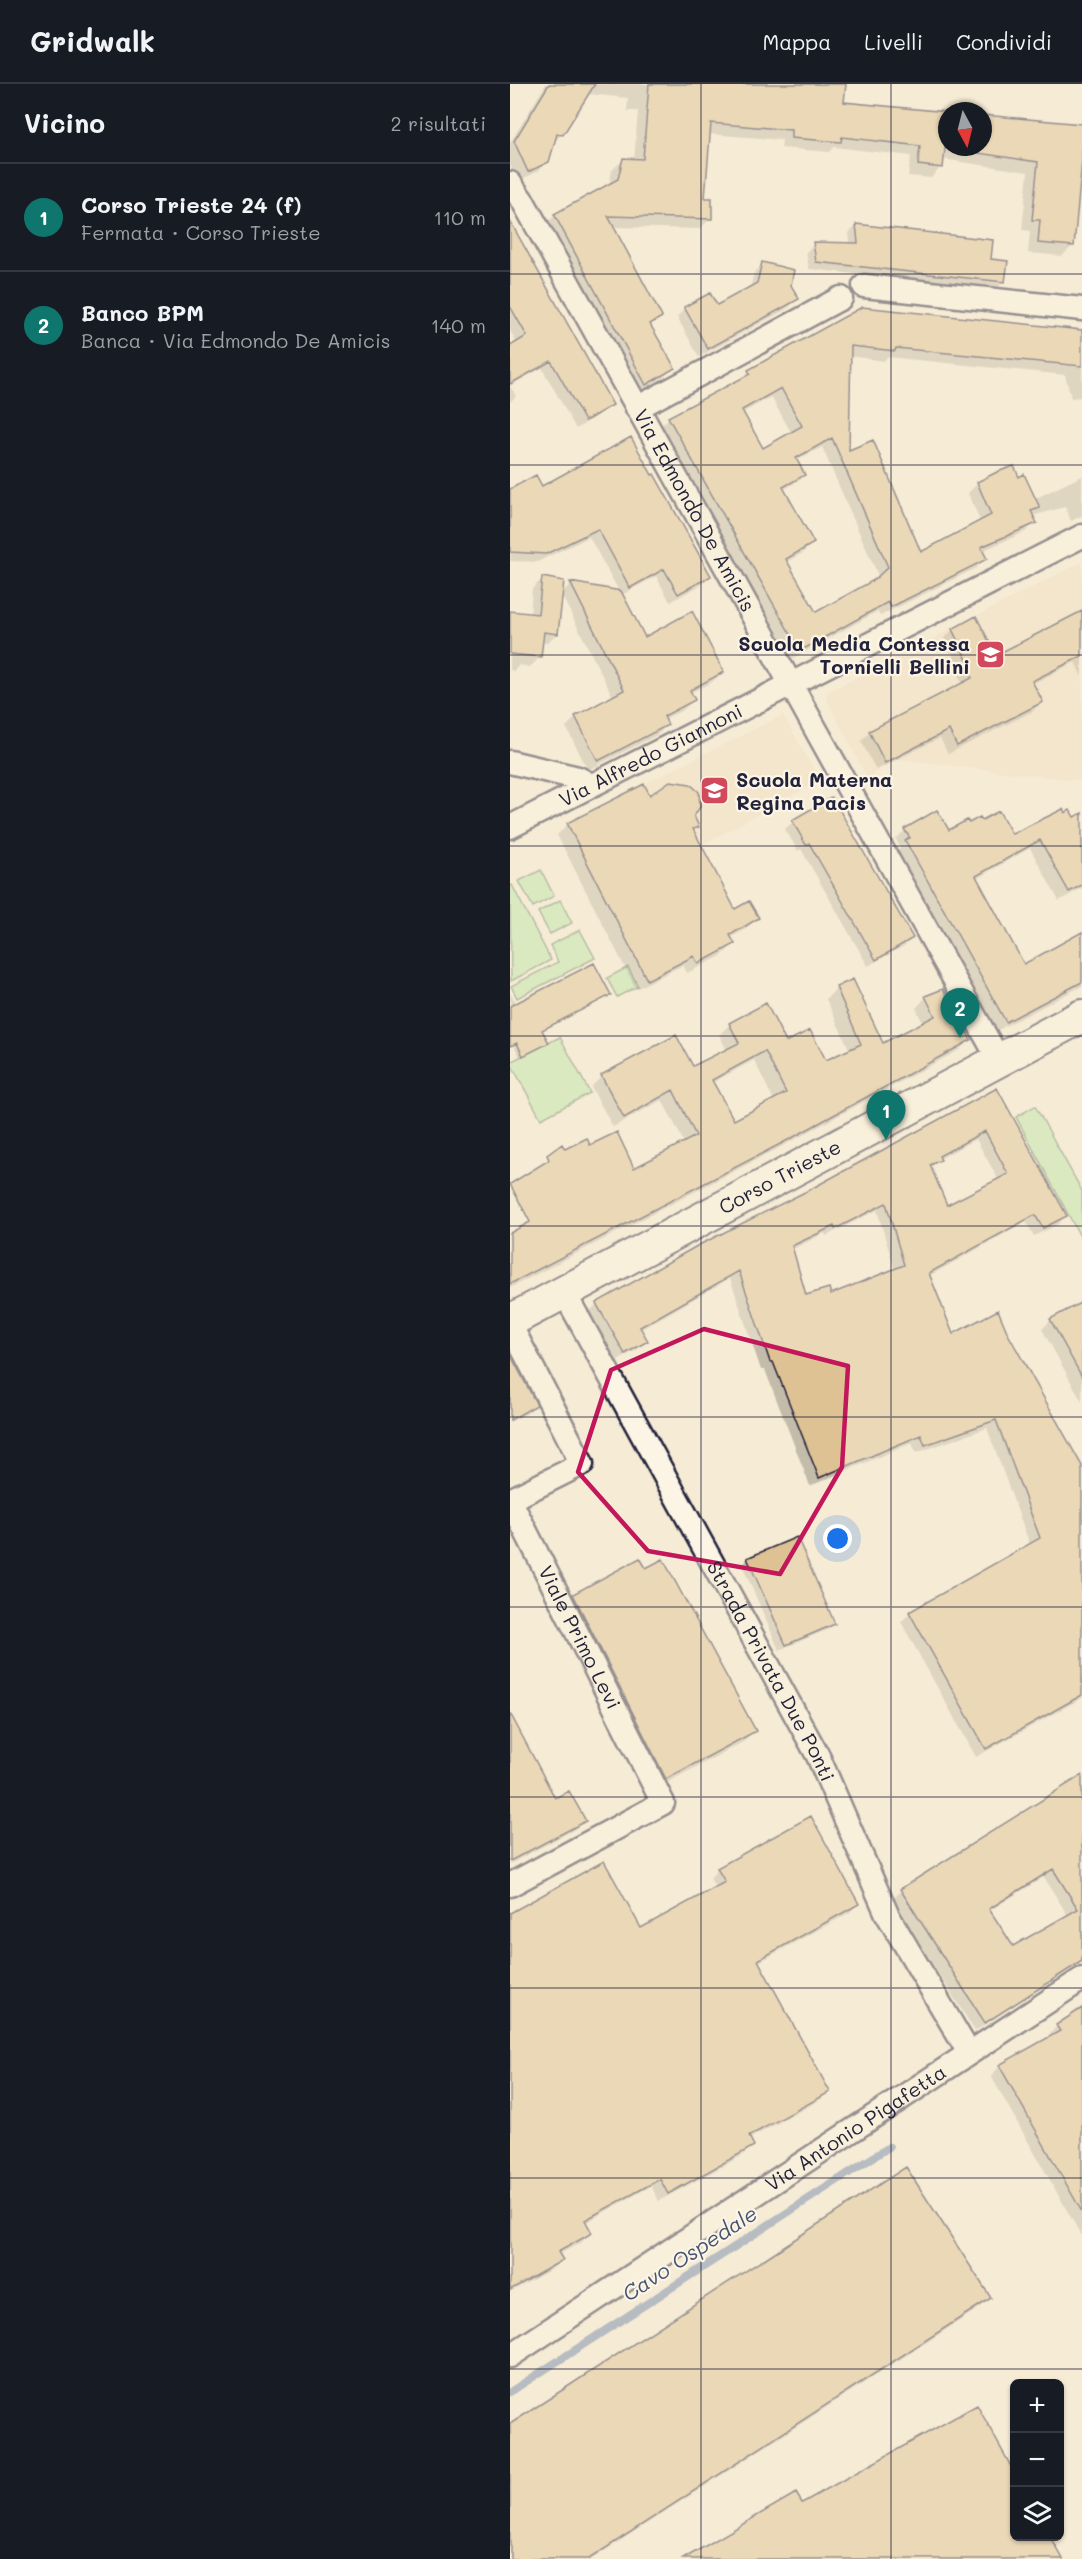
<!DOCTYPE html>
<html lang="it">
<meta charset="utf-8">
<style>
:root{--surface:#171b24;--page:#242831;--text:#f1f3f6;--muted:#9ea1a6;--line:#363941;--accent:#0f766e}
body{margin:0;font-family:Mali,sans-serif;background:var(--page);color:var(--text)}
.controls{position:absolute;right:18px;bottom:18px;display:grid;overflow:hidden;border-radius:9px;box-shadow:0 2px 4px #0004}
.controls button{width:54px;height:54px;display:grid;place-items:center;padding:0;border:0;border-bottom:2px solid var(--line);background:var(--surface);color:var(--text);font:30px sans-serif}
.compass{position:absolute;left:428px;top:18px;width:54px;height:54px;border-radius:50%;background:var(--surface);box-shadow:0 2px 4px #0004;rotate:173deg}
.you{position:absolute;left:328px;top:1455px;width:21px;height:21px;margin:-15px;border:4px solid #fff;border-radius:50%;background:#1a73e8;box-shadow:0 0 0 9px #1a73e833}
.badge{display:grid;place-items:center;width:39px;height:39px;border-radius:50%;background:var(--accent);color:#fff;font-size:20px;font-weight:700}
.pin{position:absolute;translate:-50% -50px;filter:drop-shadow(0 2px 3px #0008)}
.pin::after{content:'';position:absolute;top:32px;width:21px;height:18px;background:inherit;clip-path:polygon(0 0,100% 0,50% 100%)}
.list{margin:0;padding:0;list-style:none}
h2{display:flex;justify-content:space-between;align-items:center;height:78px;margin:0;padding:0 24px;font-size:26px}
h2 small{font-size:20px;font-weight:400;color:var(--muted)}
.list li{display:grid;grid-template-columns:39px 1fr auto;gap:18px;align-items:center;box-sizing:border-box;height:108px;padding:0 24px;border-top:2px solid var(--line)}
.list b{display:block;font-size:22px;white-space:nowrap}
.list p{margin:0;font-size:20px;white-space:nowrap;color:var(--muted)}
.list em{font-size:20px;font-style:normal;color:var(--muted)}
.icon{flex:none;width:33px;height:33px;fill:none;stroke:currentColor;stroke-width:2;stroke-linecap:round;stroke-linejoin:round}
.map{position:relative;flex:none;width:572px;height:2475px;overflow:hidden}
header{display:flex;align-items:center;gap:36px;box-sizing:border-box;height:84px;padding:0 30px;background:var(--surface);border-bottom:2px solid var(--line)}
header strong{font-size:28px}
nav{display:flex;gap:33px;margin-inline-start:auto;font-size:21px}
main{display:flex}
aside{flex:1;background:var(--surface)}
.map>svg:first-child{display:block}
</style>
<header>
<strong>Gridwalk</strong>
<nav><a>Mappa</a><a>Livelli</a><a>Condividi</a></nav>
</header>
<main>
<aside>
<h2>Vicino<small>2 risultati</small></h2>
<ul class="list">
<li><span class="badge">1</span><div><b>Corso Trieste 24 (f)</b><p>Fermata · Corso Trieste</p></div><em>110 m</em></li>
<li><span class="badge">2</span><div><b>Banco BPM</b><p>Banca · Via Edmondo De Amicis</p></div><em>140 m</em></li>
</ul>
</aside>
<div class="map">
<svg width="572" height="2475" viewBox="0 0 572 2475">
<rect width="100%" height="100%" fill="#f6ebd5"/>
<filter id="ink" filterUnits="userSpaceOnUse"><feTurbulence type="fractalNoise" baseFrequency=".0167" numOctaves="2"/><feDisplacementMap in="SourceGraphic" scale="12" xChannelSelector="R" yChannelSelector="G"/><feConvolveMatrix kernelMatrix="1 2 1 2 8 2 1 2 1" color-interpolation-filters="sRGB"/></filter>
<g filter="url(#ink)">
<path fill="#efdfc1" d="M572,478V697L388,675L357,693L316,614L318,608Z
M273,631L310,696L192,761L198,773L155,796L117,743L102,716Z"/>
<path fill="#b9e7a6" stroke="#6e8470" stroke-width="1.5" d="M31,786L44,812L23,823L9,797Z
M2,801L41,876L1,897L0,802Z
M50,816L62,839L40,850L28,828Z
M70,846L85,874L7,914L1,902L48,878L40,861Z
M118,883L128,902L107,913L97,894Z
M50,953L80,1009L31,1035L0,978Z
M525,1022L572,1107V1156L506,1033Z"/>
<path fill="#0003" fill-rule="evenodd" d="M36,0H334L333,19L437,29V63H473V32L572,42V86H570L563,162L552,172L518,169L520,147L512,146L518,88L432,75L431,83L421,94L398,92L401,72L324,63L319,68L271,64L272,56L199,50L194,115L201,134L190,145L101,143L150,232L140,242L163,284L152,294L125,310L34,142L45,131L99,102L102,86L113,76H124L128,27H117L118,14L77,10L52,50L43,59L38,77L27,88L8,97L0,81V59Z
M0,140L101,321L92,329L66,345L32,284L0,302L6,312L0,318V263L7,259L0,247Z
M347,141L480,177L494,197L486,205L299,185L296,168L304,160H340L339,149Z
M252,180L279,201L287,215L278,224L189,273L167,233L175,224L206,223L240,205L244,189Z
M352,225L572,248V318L571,313L561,314L555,291L377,273L374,277L339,272L337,368L410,470L471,439L458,409L468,399L508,395L524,415L572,392V432L561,437L555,423L522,432L525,438L515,448L472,467L476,474L466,484L370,532L368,527L280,576L149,344L159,334L230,297L239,288ZM261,313L282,350L252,366L232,329ZM312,363L369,494L306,530L276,478L293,469L302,459L273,406L283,400L293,391L286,377Z
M32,404L199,492L191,501L160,518L146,492L112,511L134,556L212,588L202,598L180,609L183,616L173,626L154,635L157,641L147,651L78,686L56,643L66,633L103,613L51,510L47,549L37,559L31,558L30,573L20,583L9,581L4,587L0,586V529L20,531L22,505L32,495L51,509L61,500L110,509L79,453L27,478L0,477V407Z
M572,529V593L565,578L522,600L531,618L523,627L438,670L430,654L366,686L351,657L360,648L453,601L448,591L451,588L434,554L443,546L488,572Z
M170,698L180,701L182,732L187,742L183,747L225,827L247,834L236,845L220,854L223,860L213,871L177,889L173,881L126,905L47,751L58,740L139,713L161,699Z
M322,715L401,854L394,862L358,882L291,765L288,767L275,745L283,738Z
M572,731V804L549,817L520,764L466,795L514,882L572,850V902L486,947L387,767L390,764L386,755L395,746L438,748L458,741L501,752L564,735Z
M342,897L372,961L413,940L406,924L416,913L459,956L449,966L267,1065L0,1204V1151L57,1120L79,1063L123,1086L175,1060L152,1016L103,1043L81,1003L92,992L183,984L217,966L209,951L220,940L256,921L276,960L315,978L340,967L316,915L326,905ZM244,976L264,1017L224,1038L202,999Z
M0,909L6,920L30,947L34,961L10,973L4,961L0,962Z
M486,1006L555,1132L547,1141L524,1152L516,1138L419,1192L442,1252L496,1250L572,1385V1614L466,1673L391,1538L400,1529L520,1461L477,1344L406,1369L402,1359L300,1402L255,1286H251L220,1194L130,1246L136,1257L128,1265L106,1278L78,1229L87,1220ZM466,1055L489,1097L436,1123L420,1085L429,1075ZM367,1126L385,1187L320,1212L295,1213L281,1166L315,1149L316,1152Z
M572,1220V1318L532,1245L541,1236Z
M0,1278L25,1321L16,1330L0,1338Z
M238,1475L323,1540L317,1546L269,1566L232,1481Z
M129,1476L244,1647L233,1658L145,1705L52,1522L63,1511Z
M0,1632L45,1716L74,1736L65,1745L0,1780Z
M572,1692V1878L465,1947L382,1816L391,1807ZM534,1793L558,1832L503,1864L479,1827Z
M208,1785L348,1820L339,1829L247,1879L318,2008L310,2016L239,2055L242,2062L233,2071L149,2117L141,2102L75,2139L80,2149L72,2158L48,2171L51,2176L42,2185L0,2208V1831L130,1846L206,1805L200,1794Z
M572,1926V1983L551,1996L572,2033V2153L481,1992L490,1982L540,1954L538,1951L547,1942Z
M480,2214L471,2223L82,2475H0V2341Z
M466,2323L505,2392V2452L551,2475H176L291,2421Z"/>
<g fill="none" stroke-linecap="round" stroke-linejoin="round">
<path stroke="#6883a8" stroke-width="8" d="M0,2308L379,2063"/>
</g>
<path fill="#dec293" stroke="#22223b" stroke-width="1.5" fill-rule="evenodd" d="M39,0H85L53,51L47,50L39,78L18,88L4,57Z
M139,0H336L334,18L437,28V63H473V31L572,40V76L564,162L528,159L530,136H522L528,78L435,64L433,84L408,81L410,62L332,53L331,58L281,54V46L201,39L195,114H202V135L98,132L152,233L140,240L165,284L136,301L44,130L108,95L113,74L133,75Z
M0,137L103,321L75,337L41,277L0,300V262L17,252L0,222Z
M346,140L483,156L481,175L498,177L495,198L306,178L303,158L348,159Z
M252,178L284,186L281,201L289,215L198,265L174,223L200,209L207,221L247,199Z
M352,223L572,246V282L386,264L385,267L341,262L339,366L363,356L411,468L481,431L467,398L487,388L504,382L509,393L514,390L530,424L521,427L527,439L471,463L477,475L381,523L378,518L290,567L158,333L240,290L238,286ZM271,304L292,342L253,364L232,326ZM322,354L378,483L364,496L306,528L276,475L304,459L273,403L295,391L286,374Z
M121,353L142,391L144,390L201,492L168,510L154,485L120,504L88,445L36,470L0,468V405L26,391L32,402Z
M32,493L54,497L48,550L34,548L31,573L0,570V527L28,530Z
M60,498L111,507L135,553L182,527L214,588L180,606L185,616L154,632L158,641L88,677L65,632L114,606Z
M572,527V572L522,597L533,618L447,662L439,646L375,679L359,647L462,594L456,582L459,580L442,545L466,532L484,567L486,566L488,570Z
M160,697L180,700L189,708L190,723L184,732L189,743L183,745L225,825L239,817L249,834L220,851L225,860L188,880L184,872L137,896L57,739L134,700L140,711Z
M322,713L403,854L366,876L299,759L296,761L282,736Z
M553,725L555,729L560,726L564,733L572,729V801L559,808L530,756L466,792L514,880L572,848V898L496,938L395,756L400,754L394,745L427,726L439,746L457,736L459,739L470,733L472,736L489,727L502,750Z
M84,879L101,911L32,946L39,959L13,972L7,959L0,962V922Z
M343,895L373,959L425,932L415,912L433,905L461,956L280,1055L0,1200V1149L20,1138L0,1100L39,1076L37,1071L52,1060L55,1065L77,1054L80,1061L107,1048L124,1084L186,1052L163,1006L114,1034L91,991L166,951L183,982L229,959L219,939L256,919L276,958L300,946L316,976L351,960L326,903ZM255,967L276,1009L224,1036L202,996Z
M487,1004L557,1132L533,1144L525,1131L419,1189L443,1250L488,1226L498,1250L572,1382V1611L476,1665L399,1528L530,1454L486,1336L415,1361L411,1351L309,1394L263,1278H260L229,1187L130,1243L138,1257L115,1270L86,1219L187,1162L299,1106ZM475,1047L498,1090L437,1121L420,1081L431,1076L429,1072ZM376,1119L394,1181L321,1210L319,1204L296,1211L282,1162L324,1142L325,1145Z
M572,1218V1293L540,1235Z
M0,1270L27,1321L0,1336Z
M287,1453L325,1540L276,1561L237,1474Z
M130,1474L136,1484L153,1475L246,1647L156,1695L63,1510Z
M0,1629L45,1714L59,1707L76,1737L0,1777Z
M572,1691V1877L475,1939L390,1805ZM543,1785L568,1825L503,1862L479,1825Z
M301,1732L349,1820L248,1876L320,2008L239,2052L244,2062L158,2110L150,2095L75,2136L82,2149L48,2168L53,2176L0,2206V1829L94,1777L131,1844L215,1798L207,1784Z
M572,1924V2128L489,1981L550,1947L546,1941Z
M396,2083L481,2214L79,2475H0V2340Z
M467,2321L504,2388V2452H540L553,2475H173L286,2409L292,2419Z"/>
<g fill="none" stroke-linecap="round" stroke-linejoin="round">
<defs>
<g id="minor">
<path id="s1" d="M0,99L14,119L489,976"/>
<path d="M354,202L572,225"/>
<path d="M127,324L331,214"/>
<path d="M0,678L68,694L81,701"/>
<path id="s2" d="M0,743L572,452"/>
<path id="s3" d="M54,1208L308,1672L377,1830L459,1969"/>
<path id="s4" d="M0,1240L72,1380L0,1416L153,1719L0,1801"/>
<path id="s5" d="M0,2272L572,1895"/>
</g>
<g id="secondary">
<path id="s6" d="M0,1237L572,932"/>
</g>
</defs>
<use href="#minor" stroke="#22223b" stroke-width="27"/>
<use href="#secondary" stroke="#22223b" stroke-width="36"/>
<use href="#minor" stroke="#fcf5e5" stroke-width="22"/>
<use href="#secondary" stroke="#fcf5e5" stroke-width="32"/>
</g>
</g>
<path d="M0 0H572V2475H0ZM194,1245L338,1282L332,1383L270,1490L138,1467L68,1388L101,1286Z" fill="#f6ebd5" fill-opacity=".55" fill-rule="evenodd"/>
<path fill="none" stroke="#c2185b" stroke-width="4.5" stroke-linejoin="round" d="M194,1245L338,1282L332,1383L270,1490L138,1467L68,1388L101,1286Z"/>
<path fill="none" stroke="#22223b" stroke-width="1.5" stroke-opacity="0.55" d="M191,0V2475M381,0V2475M0,190H572M0,381H572M0,571H572M0,762H572M0,952H572M0,1142H572M0,1333H572M0,1523H572M0,1713H572M0,1904H572M0,2094H572M0,2285H572"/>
<defs>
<symbol id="school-square" viewBox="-11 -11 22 22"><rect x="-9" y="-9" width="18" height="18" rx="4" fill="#d1495b" stroke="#fcf5e5"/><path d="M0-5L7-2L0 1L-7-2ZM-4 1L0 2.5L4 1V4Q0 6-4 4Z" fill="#fff"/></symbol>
</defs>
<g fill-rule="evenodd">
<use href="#school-square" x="464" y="554" width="33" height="33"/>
<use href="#school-square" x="188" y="690" width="33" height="33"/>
</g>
<g text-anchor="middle" stroke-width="4.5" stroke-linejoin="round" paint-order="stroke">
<g font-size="20" fill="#22223b" stroke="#fcf5e5">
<text dy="7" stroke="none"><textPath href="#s1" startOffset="376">Via Edmondo De Amicis</textPath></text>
<text dy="7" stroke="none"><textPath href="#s2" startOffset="158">Via Alfredo Giannoni</textPath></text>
<text dy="7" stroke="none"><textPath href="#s6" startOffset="306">Corso Trieste</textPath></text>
<text dy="7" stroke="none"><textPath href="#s4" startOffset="392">Viale Primo Levi</textPath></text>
<text dy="7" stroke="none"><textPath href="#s3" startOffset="432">Strada Privata Due Ponti</textPath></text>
<text dy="7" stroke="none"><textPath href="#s5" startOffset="414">Via Antonio Pigafetta</textPath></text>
</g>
<g font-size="20" font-weight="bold" fill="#22223b" stroke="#fcf5e5" text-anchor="end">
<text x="460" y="567">Scuola Media Contessa<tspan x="460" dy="23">Tornielli Bellini</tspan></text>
<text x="226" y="703" text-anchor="start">Scuola Materna<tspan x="226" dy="23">Regina Pacis</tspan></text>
</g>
<g font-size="21" font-style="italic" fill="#455371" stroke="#fcf5e5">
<text transform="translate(180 2170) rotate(-33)" y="7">Cavo Ospedale</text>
</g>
</g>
</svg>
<div class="controls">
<button>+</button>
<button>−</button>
<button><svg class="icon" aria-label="layers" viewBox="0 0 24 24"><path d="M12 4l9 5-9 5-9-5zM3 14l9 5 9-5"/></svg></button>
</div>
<svg class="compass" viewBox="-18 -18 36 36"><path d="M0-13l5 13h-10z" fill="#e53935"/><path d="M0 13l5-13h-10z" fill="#9ea1a6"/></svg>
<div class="you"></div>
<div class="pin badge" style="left:376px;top:1056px">1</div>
<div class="pin badge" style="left:450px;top:954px">2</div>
</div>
</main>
